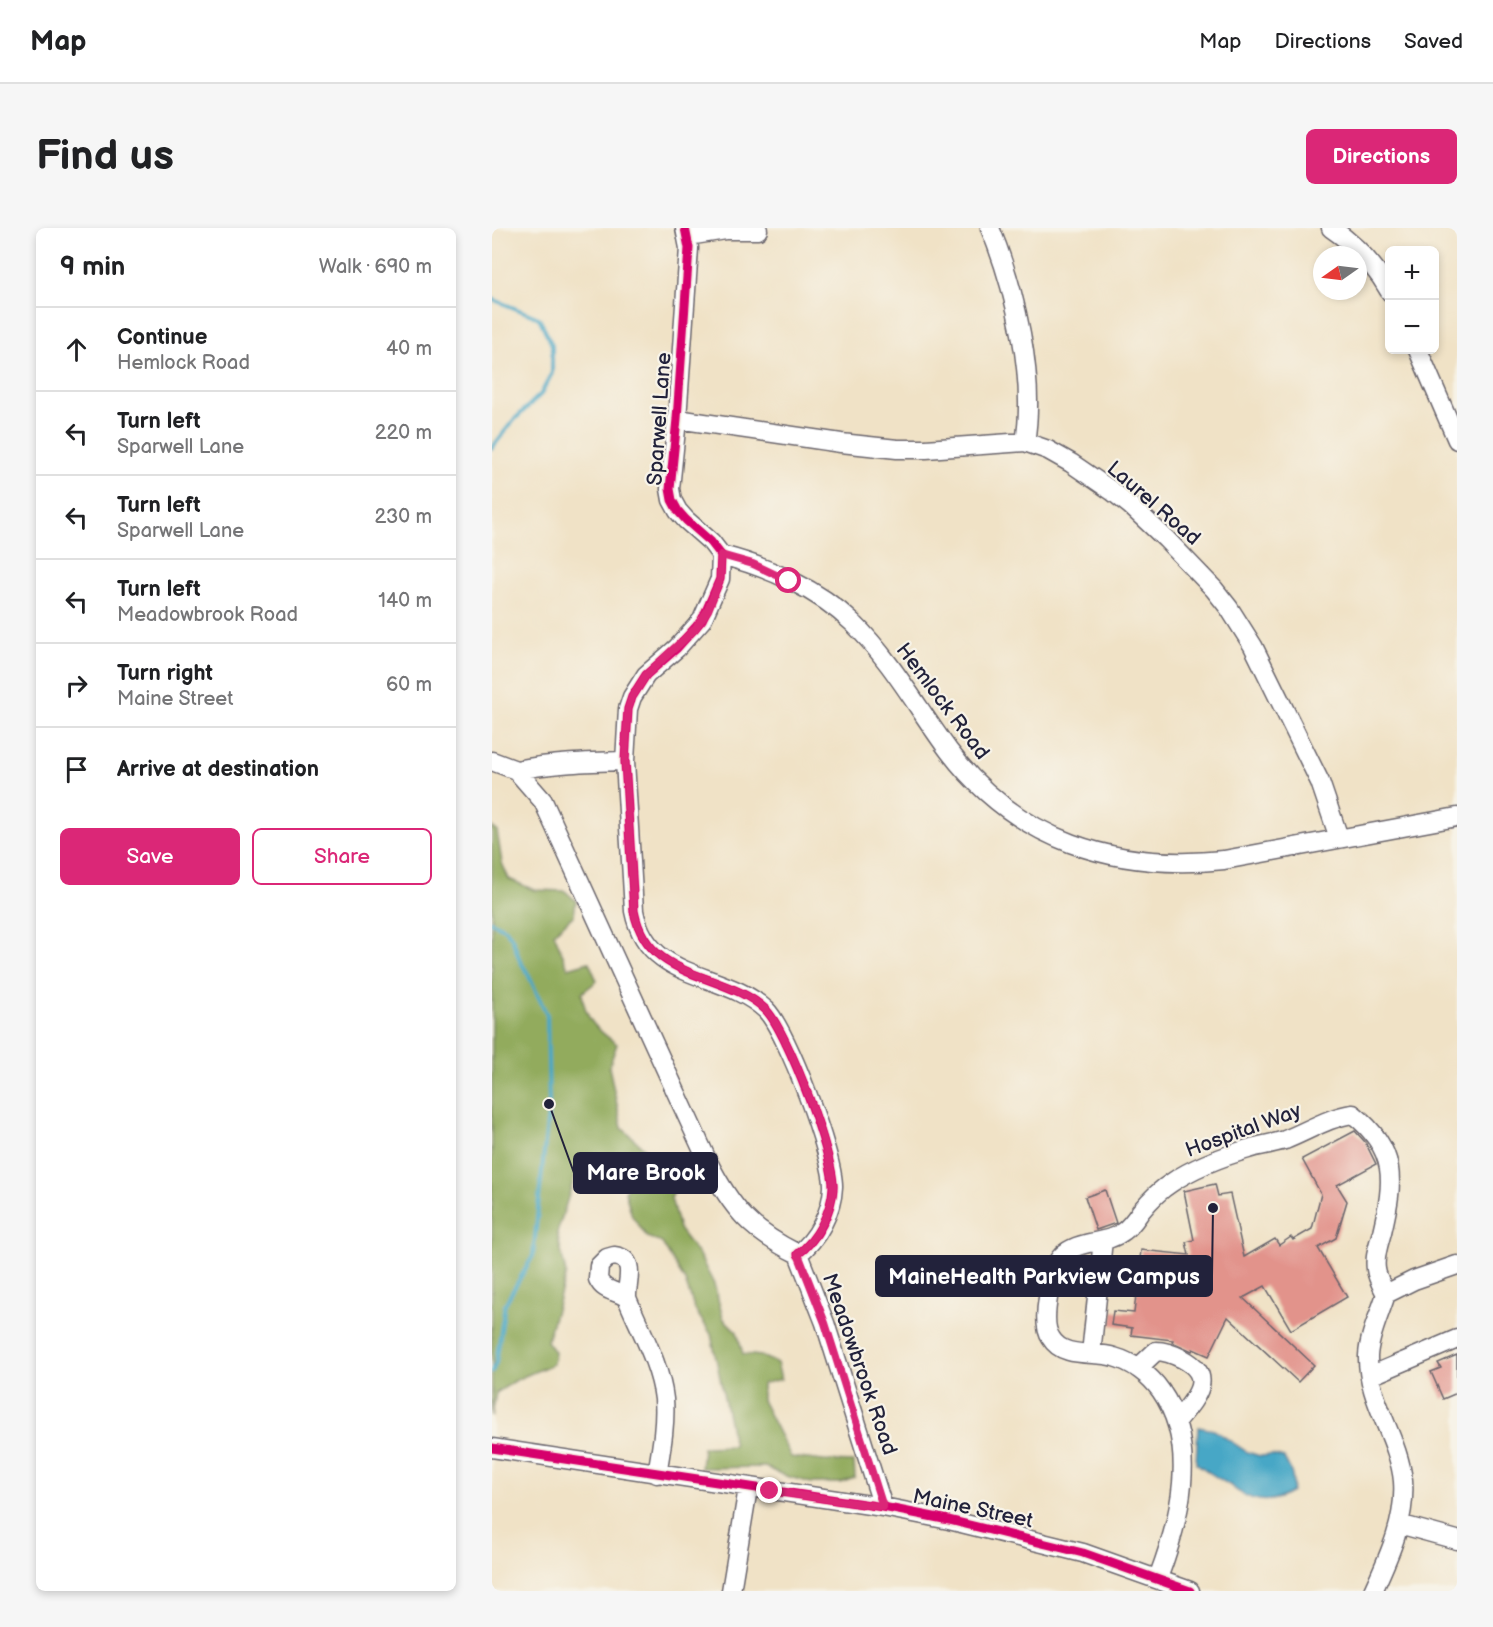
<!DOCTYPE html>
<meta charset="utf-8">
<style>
:root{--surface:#fff;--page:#f6f6f6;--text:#202124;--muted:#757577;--line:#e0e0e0;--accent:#db2777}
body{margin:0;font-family:"Balsamiq Sans",sans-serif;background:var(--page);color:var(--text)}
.controls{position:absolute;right:18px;top:18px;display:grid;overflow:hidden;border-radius:9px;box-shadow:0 3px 9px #0003}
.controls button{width:54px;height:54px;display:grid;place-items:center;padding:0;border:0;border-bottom:2px solid var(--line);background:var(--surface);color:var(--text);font:30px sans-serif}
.compass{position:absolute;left:821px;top:18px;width:54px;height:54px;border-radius:50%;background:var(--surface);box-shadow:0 3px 9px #0003;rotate:256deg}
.stop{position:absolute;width:18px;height:18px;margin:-14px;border:4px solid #db2777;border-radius:50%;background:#fff}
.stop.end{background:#db2777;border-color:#fff;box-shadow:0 2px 6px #0008}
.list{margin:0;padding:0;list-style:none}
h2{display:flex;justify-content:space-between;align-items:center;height:78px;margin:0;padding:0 24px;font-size:26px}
h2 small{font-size:20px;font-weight:400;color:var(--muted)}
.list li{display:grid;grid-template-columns:39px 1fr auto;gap:18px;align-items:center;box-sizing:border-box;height:84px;padding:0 24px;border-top:2px solid var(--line)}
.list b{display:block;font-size:22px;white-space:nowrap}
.list p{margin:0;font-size:20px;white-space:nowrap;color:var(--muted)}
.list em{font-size:20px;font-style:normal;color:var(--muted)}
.actions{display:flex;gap:12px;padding:18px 24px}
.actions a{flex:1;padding:14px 0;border:2px solid var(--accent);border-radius:9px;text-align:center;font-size:21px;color:var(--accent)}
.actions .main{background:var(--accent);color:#fff}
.icon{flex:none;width:33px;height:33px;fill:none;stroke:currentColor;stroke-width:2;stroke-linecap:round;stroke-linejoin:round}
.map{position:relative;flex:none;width:965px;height:1363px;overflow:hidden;border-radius:9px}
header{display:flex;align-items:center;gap:36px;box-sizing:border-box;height:84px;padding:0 30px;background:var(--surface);border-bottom:2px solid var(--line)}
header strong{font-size:28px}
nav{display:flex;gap:33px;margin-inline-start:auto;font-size:21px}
.intro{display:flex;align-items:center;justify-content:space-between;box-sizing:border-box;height:144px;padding:0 36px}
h1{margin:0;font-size:42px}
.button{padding:15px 27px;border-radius:9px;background:var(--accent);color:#fff;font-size:21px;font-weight:700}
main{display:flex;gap:36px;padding:0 36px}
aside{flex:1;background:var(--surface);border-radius:9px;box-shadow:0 3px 9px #0003}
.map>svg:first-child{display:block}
</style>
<header>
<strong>Map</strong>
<nav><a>Map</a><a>Directions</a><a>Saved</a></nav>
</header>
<div class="intro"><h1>Find us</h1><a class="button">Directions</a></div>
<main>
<aside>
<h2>9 min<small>Walk · 690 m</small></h2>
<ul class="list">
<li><svg class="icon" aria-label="ahead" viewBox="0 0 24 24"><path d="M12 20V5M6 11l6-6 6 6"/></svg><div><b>Continue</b><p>Hemlock Road</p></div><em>40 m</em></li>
<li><svg class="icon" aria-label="left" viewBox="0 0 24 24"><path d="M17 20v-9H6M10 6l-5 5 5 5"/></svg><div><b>Turn left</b><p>Sparwell Lane</p></div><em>220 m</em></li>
<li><svg class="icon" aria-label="left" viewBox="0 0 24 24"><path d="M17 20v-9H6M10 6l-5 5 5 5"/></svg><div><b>Turn left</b><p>Sparwell Lane</p></div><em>230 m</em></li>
<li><svg class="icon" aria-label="left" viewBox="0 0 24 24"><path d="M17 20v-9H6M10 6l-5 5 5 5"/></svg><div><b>Turn left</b><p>Meadowbrook Road</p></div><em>140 m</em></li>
<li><svg class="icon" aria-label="right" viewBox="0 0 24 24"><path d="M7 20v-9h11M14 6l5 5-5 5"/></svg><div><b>Turn right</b><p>Maine Street</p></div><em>60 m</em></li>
<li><svg class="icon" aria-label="arrive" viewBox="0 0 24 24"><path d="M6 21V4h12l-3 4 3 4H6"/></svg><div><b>Arrive at destination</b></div></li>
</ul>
<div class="actions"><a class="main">Save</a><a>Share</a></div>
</aside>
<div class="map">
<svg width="965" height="1363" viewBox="0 0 965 1363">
<rect width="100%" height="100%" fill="#f7f3e8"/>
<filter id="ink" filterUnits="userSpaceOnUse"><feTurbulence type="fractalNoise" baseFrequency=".0167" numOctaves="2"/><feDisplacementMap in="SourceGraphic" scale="12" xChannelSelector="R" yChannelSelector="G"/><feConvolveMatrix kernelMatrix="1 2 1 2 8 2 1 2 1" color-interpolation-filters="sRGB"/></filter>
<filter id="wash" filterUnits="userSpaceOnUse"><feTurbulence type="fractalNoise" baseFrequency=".008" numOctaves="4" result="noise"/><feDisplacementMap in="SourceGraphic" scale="24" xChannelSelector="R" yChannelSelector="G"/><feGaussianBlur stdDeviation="1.35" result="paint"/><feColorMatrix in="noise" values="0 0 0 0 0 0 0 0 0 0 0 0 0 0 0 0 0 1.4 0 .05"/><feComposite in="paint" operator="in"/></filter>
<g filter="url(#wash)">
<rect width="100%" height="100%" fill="#f0e2c6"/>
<path fill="#92ab5d" stroke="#5a664c" stroke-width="1.5" d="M0,599L5,603L10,635L17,651L42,662L73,663L84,673L82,687L62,705L76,740L97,734L105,753L90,765C93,792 104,801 125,816L117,839L130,900L154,922L166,938L185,937L196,940L179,970L187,1001L208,1029L222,1056L231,1090L245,1104L251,1126L269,1128L285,1135L289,1151L270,1156V1172L299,1229L332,1233L362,1234L363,1250L348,1255H319L291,1247L273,1239L209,1240L211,1219L242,1218L219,1106L203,1082L193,1053L170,1015L155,1009L140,988L133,964L142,943L106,927L89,928L65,1005L74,1046L55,1113L63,1124L61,1136L26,1151L4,1165L0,1188Z"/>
<path fill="#46a7c6" stroke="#346480" stroke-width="1.5" d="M706,1199L722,1202L755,1224L768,1228L780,1227L792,1230C799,1242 803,1251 800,1264C782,1275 765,1276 747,1264C743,1262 740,1258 736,1256C725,1250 715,1243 704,1235Z"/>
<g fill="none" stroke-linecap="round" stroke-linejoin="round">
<path stroke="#46a7c6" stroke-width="4" d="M0,71L47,90L60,117V145L49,166L21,193L0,220
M0,694L13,701L20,710L28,733L35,744L55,787L57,876L41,1028L13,1076L4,1135L0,1144"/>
</g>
<g id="blocks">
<path fill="#e2938b" d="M863,903L873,914L884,936L845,957L855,973L844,1010L826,1020L855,1069L799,1102L773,1058L751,1070L822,1137L806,1154L736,1089L717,1128L701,1121L700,1123L680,1114L681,1112L639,1107L640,1100L619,1097L621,1083L642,1085L649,1022L697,1027L694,1014L702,1012L692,963L723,956L726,968L738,966L752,1029L783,1011L787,1017L799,1009L801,1012L820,1001L829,966L810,931Z
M613,962L624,995L604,1002L593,969Z
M965,1127V1165L951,1171L939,1144L949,1140L946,1135Z"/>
</g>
</g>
<g filter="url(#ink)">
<use href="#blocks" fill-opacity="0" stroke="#6a656c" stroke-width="1.5"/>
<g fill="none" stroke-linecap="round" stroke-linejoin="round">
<defs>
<path id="minor" d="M193,0L197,20L185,191L178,261L180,272L186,283L194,292L219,314L229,327L228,351L210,392L185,420L154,447L140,469L136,481L133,533L142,683C156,755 232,742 274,782C295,803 342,929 341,959C340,984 325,1012 306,1026
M498,0C523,60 544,150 533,214
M839,0C864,17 883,37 898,64
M196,8L234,2H266
M926,122L965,212
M185,191L349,215L405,221H434L533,214L556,222L579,235L620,263L639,278L674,311L722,361L737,380L761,418L828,554L847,610
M229,327C276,339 326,361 361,395C399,432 426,481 457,523C525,613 623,643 732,632L965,589
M0,533L24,542L51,573L216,934C240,981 259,1003 306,1026L333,1095L391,1279
M24,542C60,535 96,534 133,533
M122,1028C146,1031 134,1054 135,1070C124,1062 112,1064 106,1051L107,1038L115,1030Z
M135,1070C148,1102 168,1136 172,1171C174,1196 169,1222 165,1246
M599,1126L611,1012
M646,1140L664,1123C674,1123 683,1127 691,1131C725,1149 702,1172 685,1193
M878,1148L965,1111
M0,1220L391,1279L457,1292L591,1325L698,1363
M907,1296L965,1312
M666,1350C688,1292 707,1218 669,1163C658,1147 640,1134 622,1129C603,1123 571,1131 559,1110C552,1100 554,1082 556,1070C563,1035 563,1021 602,1014C613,1012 623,1010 632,1003C639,998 644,990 649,983C658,972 668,962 679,955C703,938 735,927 763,919C773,917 783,915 793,912C816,903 837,889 861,886C906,922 902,953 890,1004C887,1015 882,1028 884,1041C885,1050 890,1058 894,1066
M239,1363L256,1260
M881,1363C897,1328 914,1292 911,1253C907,1210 875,1172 876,1128C877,1107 888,1086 894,1066L922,1052L965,1037"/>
</defs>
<use href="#minor" stroke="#6a656c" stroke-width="21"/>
<use href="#minor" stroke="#fff" stroke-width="18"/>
<defs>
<path id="cycleway" d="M193,0L197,20L185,191L178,261L180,272L186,283L194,292L219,314L229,327L228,351L210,392L185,420L154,447L140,469L136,481L133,533L142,683C156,755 232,742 274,782C295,803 342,929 341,959C340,984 325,1012 306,1026
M0,1220L391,1279L457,1292L591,1325L698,1363"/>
</defs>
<use href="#cycleway" stroke="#f7f3e8" stroke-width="13"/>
<use href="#cycleway" stroke="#d6006c" stroke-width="9"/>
</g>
</g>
<g fill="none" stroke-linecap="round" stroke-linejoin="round" filter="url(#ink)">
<path stroke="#db2777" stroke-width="8" d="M278,1263L391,1279L333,1095L306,1026C324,1012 337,987 341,964C345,933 296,804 274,782C232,742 156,754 142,683L133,532L136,481L140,469L154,447L203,401L216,382L228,351L229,327L261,336L297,353"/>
</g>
<g text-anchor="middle" stroke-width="4.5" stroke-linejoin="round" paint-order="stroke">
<g font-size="21" fill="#22223b" stroke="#f7f3e8">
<text transform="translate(167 191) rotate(-86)" y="7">Sparwell Lane</text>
<text transform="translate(662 275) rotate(41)" y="7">Laurel Road</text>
<text transform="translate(451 473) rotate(53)" y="7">Hemlock Road</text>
<text transform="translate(751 902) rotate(-20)" y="7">Hospital Way</text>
<text transform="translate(368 1136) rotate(71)" y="7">Meadowbrook Road</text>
<text transform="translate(481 1280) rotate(12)" y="7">Maine Street</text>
</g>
</g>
<path fill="none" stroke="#22223b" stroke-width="2" d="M57 876L82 945M721 980L720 1048"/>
<g fill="#22223b" stroke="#f7f3e8" stroke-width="2">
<circle cx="57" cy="876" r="6"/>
<circle cx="721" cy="980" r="6"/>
</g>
<g fill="#22223b" stroke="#22223b" stroke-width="2">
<rect x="82" y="925" width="143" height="40" rx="6"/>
<rect x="384" y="1028" width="336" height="40" rx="6"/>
</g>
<g font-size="22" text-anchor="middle" font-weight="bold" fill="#fff">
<text x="154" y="952">Mare Brook</text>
<text x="552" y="1056">MaineHealth Parkview Campus</text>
</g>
</svg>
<div class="controls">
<button>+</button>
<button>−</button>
</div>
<svg class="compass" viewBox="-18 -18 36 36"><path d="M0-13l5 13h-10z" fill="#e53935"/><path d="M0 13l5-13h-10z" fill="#757577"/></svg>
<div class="stop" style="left:297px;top:353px"></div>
<div class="stop end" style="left:278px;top:1263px"></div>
</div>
</main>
